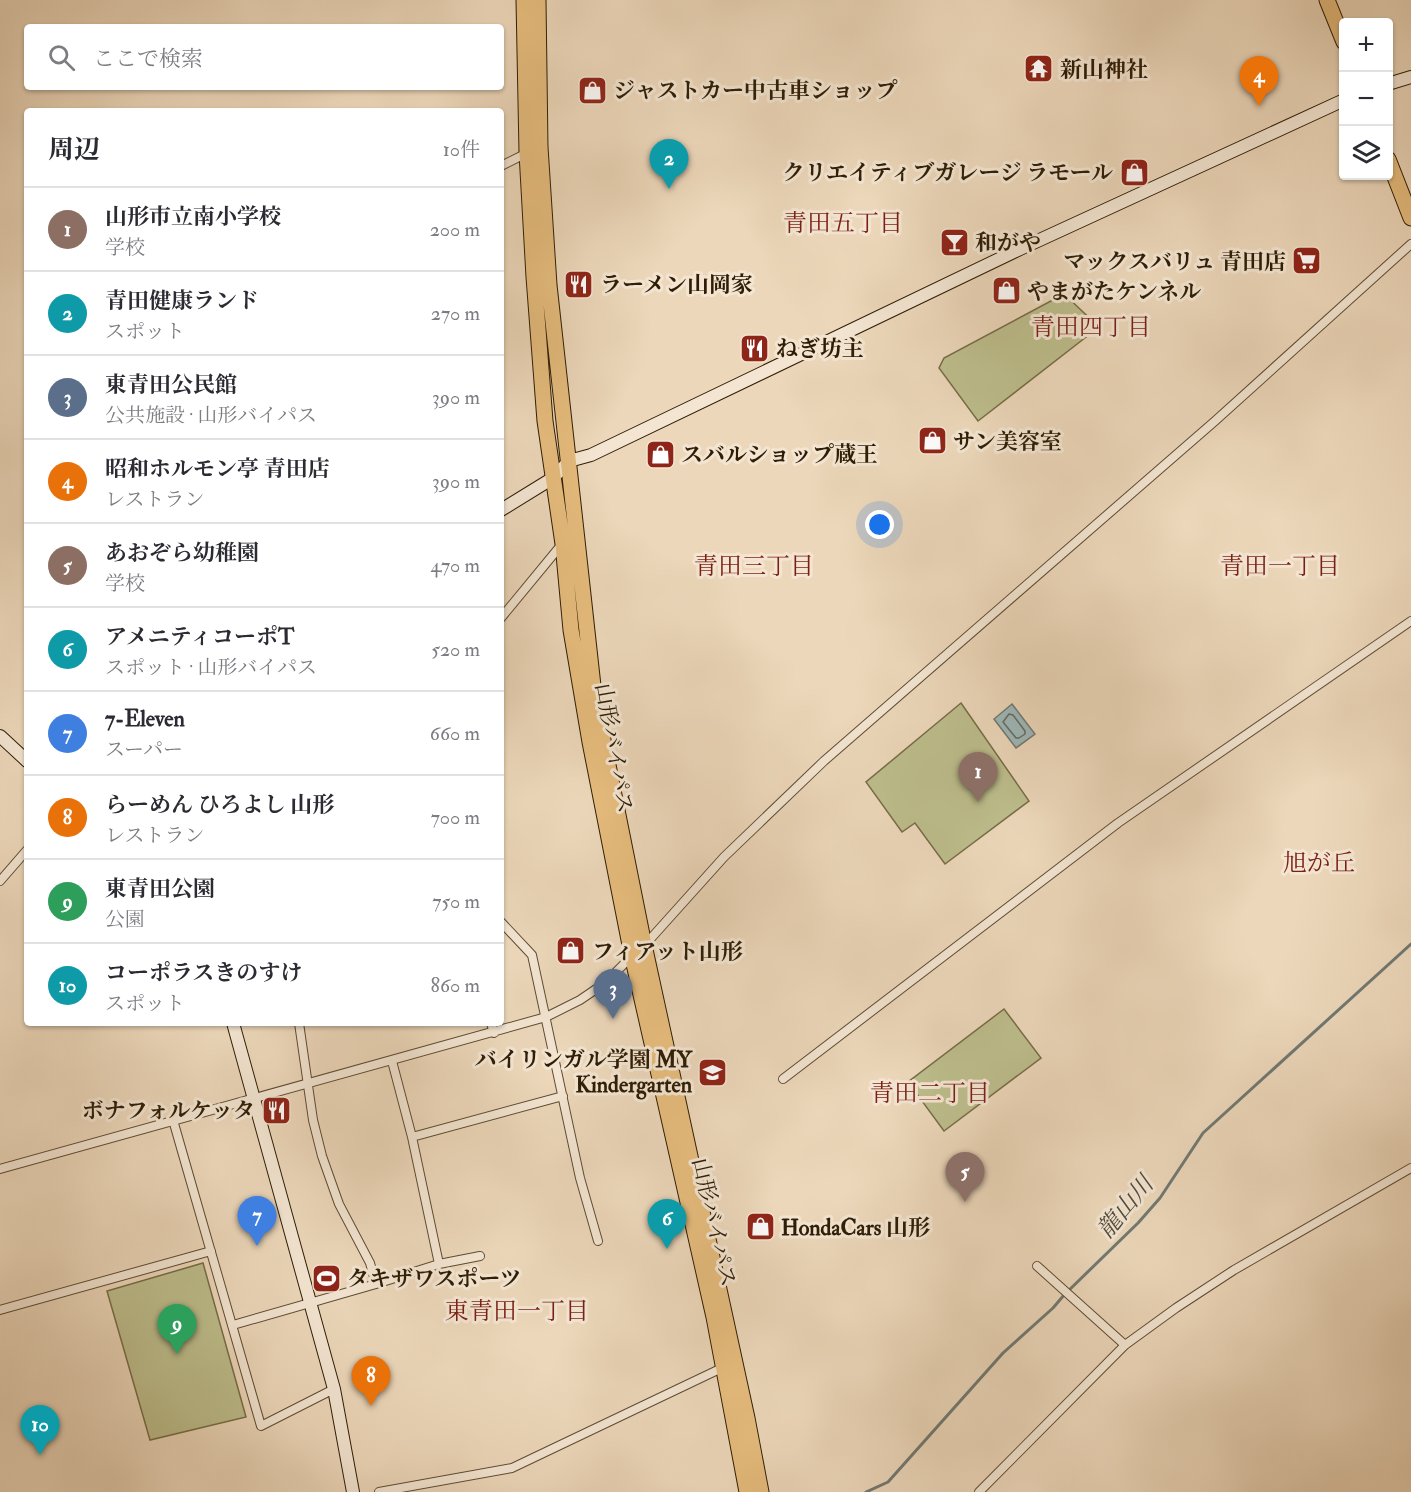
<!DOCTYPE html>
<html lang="ja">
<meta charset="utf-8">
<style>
:root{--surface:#fff;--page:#f7f7f7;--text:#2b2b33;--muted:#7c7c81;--line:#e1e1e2;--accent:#111827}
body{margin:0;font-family:"IM FELL Double Pica","Noto Serif JP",serif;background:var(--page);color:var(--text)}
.controls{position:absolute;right:18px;top:18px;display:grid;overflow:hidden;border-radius:6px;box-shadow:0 2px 4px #0004}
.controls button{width:54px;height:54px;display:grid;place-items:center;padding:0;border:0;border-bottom:2px solid var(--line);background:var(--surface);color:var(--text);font:30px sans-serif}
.you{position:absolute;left:880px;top:525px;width:21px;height:21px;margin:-15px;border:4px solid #fff;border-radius:50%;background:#1a73e8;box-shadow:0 0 0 9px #1a73e833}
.badge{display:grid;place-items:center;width:39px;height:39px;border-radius:50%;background:var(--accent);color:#fff;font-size:20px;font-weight:700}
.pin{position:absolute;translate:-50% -50px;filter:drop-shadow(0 2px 3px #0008)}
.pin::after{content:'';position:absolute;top:32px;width:21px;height:18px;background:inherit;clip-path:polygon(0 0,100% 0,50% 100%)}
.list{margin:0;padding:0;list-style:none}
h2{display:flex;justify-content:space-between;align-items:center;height:78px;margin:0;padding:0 24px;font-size:26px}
h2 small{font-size:20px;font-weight:400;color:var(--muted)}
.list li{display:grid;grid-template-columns:39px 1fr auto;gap:18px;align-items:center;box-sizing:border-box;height:84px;padding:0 24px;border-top:2px solid var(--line)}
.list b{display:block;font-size:22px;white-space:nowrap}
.list p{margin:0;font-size:20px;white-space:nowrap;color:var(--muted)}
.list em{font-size:20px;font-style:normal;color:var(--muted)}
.icon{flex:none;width:33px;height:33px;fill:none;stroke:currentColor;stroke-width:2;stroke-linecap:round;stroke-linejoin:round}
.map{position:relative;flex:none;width:1411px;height:1492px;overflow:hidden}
.search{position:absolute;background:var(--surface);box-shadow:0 2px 4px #0004;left:24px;top:24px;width:480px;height:66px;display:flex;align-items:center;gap:15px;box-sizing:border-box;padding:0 21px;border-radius:6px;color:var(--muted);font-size:22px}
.panel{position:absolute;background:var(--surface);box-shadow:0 2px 4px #0004;left:24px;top:108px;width:480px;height:918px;border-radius:6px}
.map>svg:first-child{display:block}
</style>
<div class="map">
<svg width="1411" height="1492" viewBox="0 0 1411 1492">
<rect width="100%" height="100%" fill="#ecd7ba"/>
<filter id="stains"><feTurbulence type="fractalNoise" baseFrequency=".00333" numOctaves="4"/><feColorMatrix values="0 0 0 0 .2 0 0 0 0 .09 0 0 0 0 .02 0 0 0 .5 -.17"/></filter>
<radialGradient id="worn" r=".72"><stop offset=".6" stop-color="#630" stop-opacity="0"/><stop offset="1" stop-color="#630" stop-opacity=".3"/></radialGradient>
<path fill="#bdbd8c" stroke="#766d48" stroke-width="1.5" d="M1064,294L1099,327L978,421L939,368L944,358Z
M961,703L1029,801L945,864L915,823L902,832L866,782Z
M1004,1009L1041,1058L944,1131L908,1082Z
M203,1263L246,1417L150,1440L107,1291Z"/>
<path fill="#9db7ba" stroke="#717972" stroke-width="1.5" d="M1012,704L1035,734L1016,748L994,719Z"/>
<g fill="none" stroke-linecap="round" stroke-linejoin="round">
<path stroke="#666a60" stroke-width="1.5" d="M1009,714L1013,715L1025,731V734L1019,738H1016L1003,722Z"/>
<path stroke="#717972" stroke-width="3" d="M866,1492L888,1482L1003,1353L1053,1308L1064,1295L1138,1223L1160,1198L1203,1133L1411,944"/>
<defs>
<path id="street" d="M501,166L527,153
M501,618L562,544
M0,881L27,850
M501,922L532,955L580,1178L598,1241
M644,946L724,857L824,761L1215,421L1411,244
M491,1023L494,1033
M392,1061L412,1137L439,1264
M783,1079L1118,823L1411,621
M173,1120L261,1426L334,1389
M412,1137L563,1096
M0,1169L546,1017L580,1000L605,983L634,954
M1037,1266L1125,1345
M376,1284L439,1264L480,1256
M0,1310L211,1251
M233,1325L376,1284L370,1263L339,1204L322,1156L313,1120L299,1023
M379,1492L512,1468L724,1367
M979,1492L1125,1345L1176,1308L1234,1270L1411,1168"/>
<path id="secondary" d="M1388,84L1411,77
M501,510L553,478L569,461L591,455L1020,249L1344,100
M0,736L27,761
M233,1023L334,1389L353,1492"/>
<path id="highway" d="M524,0L527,153L534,277L545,421L563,544L571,630L590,742L632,955L714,1317L747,1492
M538,0L540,147L549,285L594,695L644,945L747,1418L761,1492
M1327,0L1344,42
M1388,159L1411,218"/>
</defs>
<use href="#street" stroke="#5e4c32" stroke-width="10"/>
<use href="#secondary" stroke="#2e1d05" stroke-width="14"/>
<use href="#highway" stroke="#2e1d05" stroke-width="17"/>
<use href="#street" stroke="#f3e5d2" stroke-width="8"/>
<use href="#secondary" stroke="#f3e5d2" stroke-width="12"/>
<use href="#highway" stroke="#e6bc7d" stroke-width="15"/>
</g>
<defs>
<symbol id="temple-square" viewBox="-11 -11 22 22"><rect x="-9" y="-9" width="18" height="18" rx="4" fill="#8f2418" stroke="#f3e5d2"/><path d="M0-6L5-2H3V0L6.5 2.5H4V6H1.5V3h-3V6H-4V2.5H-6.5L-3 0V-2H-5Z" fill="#fff"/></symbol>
<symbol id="shop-square" viewBox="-11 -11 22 22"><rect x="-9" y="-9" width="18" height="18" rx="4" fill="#8f2418" stroke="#f3e5d2"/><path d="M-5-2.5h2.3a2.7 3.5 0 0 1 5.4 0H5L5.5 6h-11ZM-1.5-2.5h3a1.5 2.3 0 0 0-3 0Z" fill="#fff"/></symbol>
<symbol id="bar-square" viewBox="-11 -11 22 22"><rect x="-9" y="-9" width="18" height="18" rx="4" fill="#8f2418" stroke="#f3e5d2"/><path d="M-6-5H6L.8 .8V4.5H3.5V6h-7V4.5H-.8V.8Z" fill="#fff"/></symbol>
<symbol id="supermarket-square" viewBox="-11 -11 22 22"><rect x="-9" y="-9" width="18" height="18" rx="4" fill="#8f2418" stroke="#f3e5d2"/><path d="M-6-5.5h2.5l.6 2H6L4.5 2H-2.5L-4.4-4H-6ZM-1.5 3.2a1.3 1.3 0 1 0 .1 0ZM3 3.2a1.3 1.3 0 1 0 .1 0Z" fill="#fff"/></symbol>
<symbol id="restaurant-square" viewBox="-11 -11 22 22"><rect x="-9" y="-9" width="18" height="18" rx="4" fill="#8f2418" stroke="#f3e5d2"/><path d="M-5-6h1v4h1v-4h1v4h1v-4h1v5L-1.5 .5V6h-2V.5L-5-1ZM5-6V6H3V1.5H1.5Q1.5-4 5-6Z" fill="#fff"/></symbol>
<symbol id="school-square" viewBox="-11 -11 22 22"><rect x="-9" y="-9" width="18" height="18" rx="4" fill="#8f2418" stroke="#f3e5d2"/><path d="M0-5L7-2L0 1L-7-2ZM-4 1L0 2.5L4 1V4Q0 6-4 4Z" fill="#fff"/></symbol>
<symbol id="stadium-square" viewBox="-11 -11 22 22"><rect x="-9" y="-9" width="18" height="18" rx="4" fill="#8f2418" stroke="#f3e5d2"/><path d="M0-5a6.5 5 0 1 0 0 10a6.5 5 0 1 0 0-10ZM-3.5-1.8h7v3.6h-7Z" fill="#fff"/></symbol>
</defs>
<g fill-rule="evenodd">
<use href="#temple-square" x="1022" y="52" width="33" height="33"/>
<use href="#shop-square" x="576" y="74" width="33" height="33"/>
<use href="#shop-square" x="1118" y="156" width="33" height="33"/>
<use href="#bar-square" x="938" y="226" width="33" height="33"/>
<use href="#supermarket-square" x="1290" y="244" width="33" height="33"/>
<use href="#restaurant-square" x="562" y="268" width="33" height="33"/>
<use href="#shop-square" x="990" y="274" width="33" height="33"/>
<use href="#restaurant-square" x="738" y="332" width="33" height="33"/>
<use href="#shop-square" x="916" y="424" width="33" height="33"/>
<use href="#shop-square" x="644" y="438" width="33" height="33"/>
<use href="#shop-square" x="554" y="934" width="33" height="33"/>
<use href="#school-square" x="696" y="1056" width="33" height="33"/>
<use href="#restaurant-square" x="260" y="1094" width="33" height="33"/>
<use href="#shop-square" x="744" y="1210" width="33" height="33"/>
<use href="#stadium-square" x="310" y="1262" width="33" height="33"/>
</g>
<g text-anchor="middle" stroke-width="6" stroke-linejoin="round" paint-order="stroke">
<g font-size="22" font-weight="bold" fill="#2e1d05" stroke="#f3e5d2" text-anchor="start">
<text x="1060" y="77">新山神社</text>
<text x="613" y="98">ジャストカー中古車ショップ</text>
<text x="1113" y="180" text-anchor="end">クリエイティブガレージ ラモール</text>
<text x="975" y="250">和がや</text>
<text x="1286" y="269" text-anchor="end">マックスバリュ 青田店</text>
<text x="600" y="292">ラーメン山岡家</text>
<text x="1027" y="299">やまがたケンネル</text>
<text x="776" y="356">ねぎ坊主</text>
<text x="953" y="449">サン美容室</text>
<text x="681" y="462">スバルショップ蔵王</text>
<text x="592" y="959">フィアット山形</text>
<text x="692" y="1067" text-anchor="end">バイリンガル学園 MY<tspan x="692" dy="25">Kindergarten</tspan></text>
<text x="255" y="1118" text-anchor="end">ボナフォルケッタ</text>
<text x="781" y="1235">HondaCars 山形</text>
<text x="347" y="1286">タキザワスポーツ</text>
</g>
<g font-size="22" fill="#2e1d05" stroke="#f3e5d2">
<text transform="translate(615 748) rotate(80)" y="8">山形バイパス</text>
<text transform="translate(715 1222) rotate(77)" y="8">山形バイパス</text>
</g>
<g font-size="24" fill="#7a1f14" stroke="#f3e5d2">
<text x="843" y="231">青田五丁目</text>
<text x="1091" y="335">青田四丁目</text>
<text x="754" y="574">青田三丁目</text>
<text x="1280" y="574">青田一丁目</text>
<text x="1319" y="871">旭が丘</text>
<text x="930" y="1101">青田二丁目</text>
<text x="517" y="1319">東青田一丁目</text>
</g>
<g font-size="24" font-style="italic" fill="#4f4b3b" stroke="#f3e5d2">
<text transform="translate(1125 1207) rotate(-50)" y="8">龍山川</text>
</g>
</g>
<rect width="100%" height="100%" filter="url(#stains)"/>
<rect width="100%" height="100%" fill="url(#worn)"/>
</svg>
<div class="controls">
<button>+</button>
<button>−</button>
<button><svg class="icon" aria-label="layers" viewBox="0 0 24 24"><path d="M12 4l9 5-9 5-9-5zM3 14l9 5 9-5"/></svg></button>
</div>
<div class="you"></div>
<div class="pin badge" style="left:978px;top:802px;background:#8d6e63">1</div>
<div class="pin badge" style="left:669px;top:189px;background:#0f9aa8">2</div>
<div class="pin badge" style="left:613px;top:1019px;background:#5c6f8a">3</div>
<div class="pin badge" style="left:1259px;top:106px;background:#e8710a">4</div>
<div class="pin badge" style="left:965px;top:1202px;background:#8d6e63">5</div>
<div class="pin badge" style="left:667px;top:1249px;background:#0f9aa8">6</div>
<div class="pin badge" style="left:257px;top:1246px;background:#3f7fe0">7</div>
<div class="pin badge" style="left:371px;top:1406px;background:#e8710a">8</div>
<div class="pin badge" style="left:177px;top:1354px;background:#2e9e5b">9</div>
<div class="pin badge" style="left:40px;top:1455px;background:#0f9aa8">10</div>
<div class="search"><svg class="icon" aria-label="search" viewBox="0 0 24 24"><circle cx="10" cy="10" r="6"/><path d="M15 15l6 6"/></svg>ここで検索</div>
<section class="panel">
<h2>周辺<small>10件</small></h2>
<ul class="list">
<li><span class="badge" style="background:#8d6e63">1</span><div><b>山形市立南小学校</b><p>学校</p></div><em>200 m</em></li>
<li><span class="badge" style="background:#0f9aa8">2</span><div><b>青田健康ランド</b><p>スポット</p></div><em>270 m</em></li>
<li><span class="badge" style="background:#5c6f8a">3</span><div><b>東青田公民館</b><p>公共施設 · 山形バイパス</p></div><em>390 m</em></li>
<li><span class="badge" style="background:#e8710a">4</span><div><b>昭和ホルモン亭 青田店</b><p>レストラン</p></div><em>390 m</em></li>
<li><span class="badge" style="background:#8d6e63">5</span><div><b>あおぞら幼稚園</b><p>学校</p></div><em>470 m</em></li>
<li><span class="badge" style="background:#0f9aa8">6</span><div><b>アメニティコーポT</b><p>スポット · 山形バイパス</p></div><em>520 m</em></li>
<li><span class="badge" style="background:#3f7fe0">7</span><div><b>7-Eleven</b><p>スーパー</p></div><em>660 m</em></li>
<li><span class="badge" style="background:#e8710a">8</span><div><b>らーめん ひろよし 山形</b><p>レストラン</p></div><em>700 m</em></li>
<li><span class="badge" style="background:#2e9e5b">9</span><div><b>東青田公園</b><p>公園</p></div><em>750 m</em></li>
<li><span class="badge" style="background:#0f9aa8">10</span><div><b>コーポラスきのすけ</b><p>スポット</p></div><em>860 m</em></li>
</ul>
</section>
</div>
